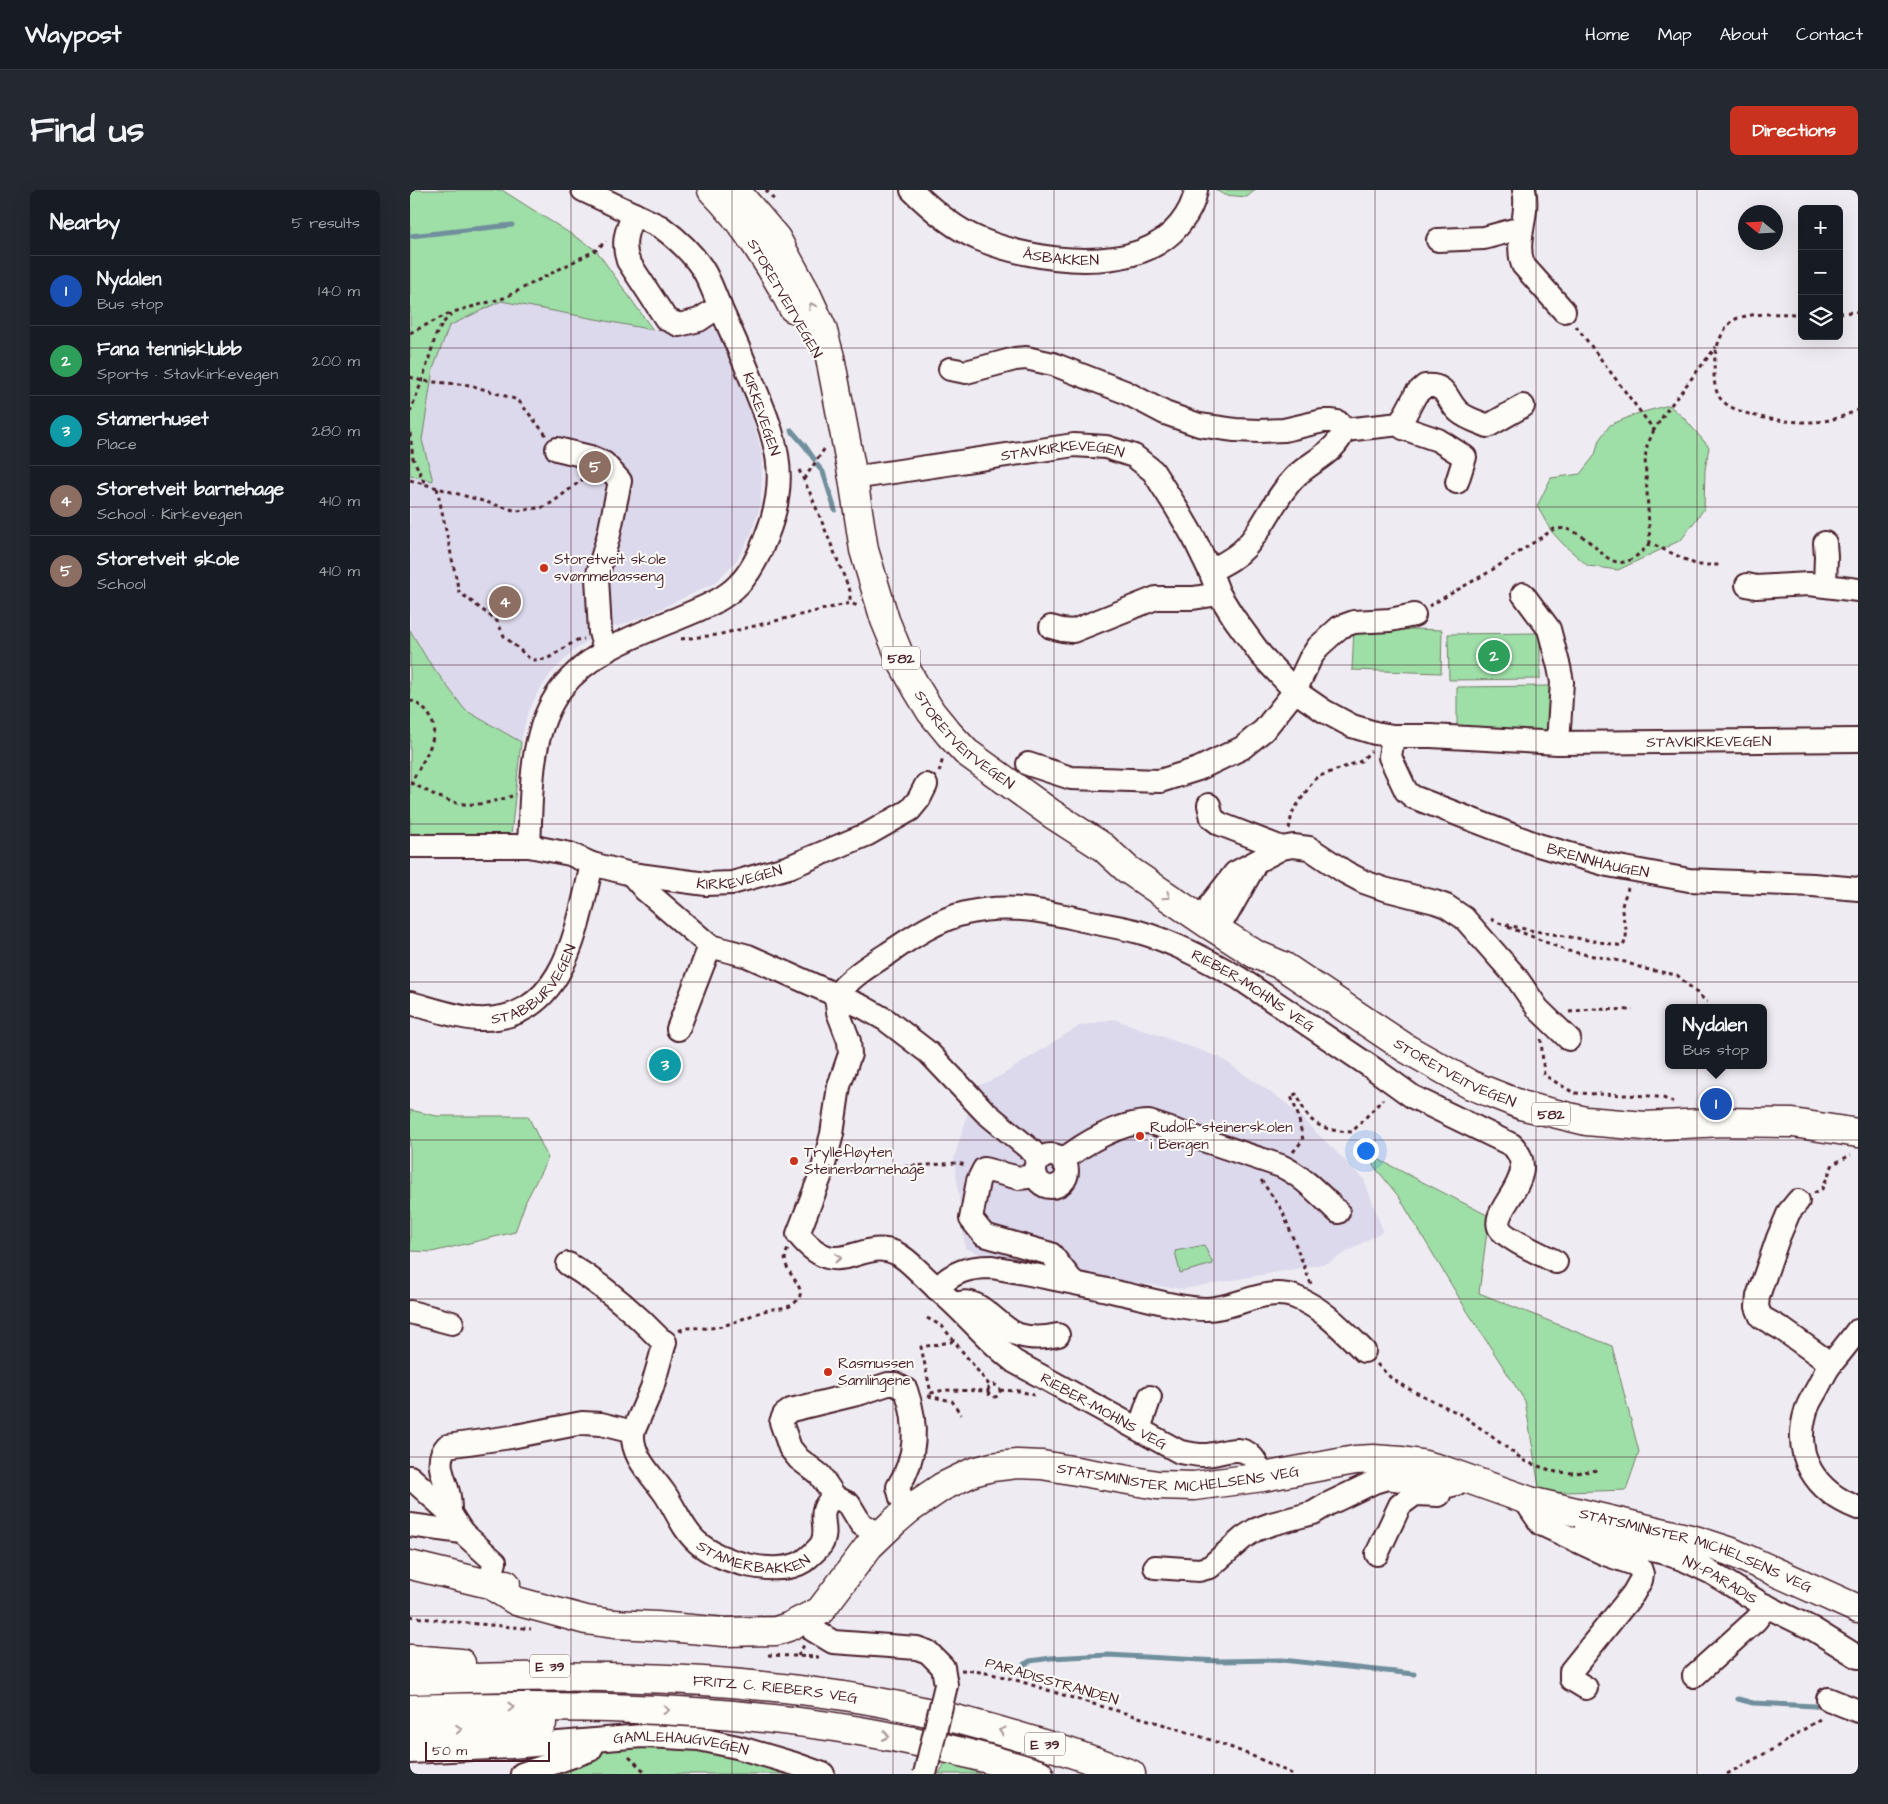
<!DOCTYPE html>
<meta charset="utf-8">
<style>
:root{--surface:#171b24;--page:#242831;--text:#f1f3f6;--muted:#9ea1a6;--line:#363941;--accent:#c8321e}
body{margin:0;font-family:"Architects Daughter",sans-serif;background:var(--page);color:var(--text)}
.controls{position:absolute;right:15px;top:15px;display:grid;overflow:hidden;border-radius:8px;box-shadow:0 5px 20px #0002}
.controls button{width:45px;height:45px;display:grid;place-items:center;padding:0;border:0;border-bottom:1px solid var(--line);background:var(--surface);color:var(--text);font:25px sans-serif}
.compass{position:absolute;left:1328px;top:15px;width:45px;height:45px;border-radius:50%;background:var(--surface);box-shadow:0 5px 20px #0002;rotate:288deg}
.scale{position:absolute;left:15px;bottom:12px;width:125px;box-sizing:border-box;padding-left:5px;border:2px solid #4a1f2b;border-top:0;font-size:14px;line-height:18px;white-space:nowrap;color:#4a1f2b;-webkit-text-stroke:4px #fdfcf7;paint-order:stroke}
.you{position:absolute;left:955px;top:960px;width:18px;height:18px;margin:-12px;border:4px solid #fff;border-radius:50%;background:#1a73e8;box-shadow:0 0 0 8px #1a73e833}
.badge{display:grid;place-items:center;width:32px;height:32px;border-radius:50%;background:var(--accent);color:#fff;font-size:16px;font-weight:700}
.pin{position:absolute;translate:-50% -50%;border:2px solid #fff;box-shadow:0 1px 5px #0006}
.popup{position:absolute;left:1255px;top:814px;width:102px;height:65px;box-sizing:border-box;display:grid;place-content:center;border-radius:8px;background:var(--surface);filter:drop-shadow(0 1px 4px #0005);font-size:16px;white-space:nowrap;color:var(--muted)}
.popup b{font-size:19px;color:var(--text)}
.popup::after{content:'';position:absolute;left:50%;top:100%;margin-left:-10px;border:10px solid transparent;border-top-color:var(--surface)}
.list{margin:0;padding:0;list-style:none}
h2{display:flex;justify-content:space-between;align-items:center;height:65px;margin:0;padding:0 20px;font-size:21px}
h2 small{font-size:16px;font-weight:400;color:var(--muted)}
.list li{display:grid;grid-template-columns:32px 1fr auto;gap:15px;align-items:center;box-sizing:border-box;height:70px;padding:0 20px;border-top:1px solid var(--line)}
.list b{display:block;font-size:19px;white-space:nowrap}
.list p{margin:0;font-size:16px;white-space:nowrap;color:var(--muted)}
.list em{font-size:16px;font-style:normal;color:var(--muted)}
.icon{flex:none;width:28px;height:28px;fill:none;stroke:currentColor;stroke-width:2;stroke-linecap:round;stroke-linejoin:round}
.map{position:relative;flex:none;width:1448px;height:1584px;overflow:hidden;border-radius:8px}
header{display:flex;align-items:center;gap:30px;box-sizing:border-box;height:70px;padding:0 25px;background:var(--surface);border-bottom:1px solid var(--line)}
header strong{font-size:24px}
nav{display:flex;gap:28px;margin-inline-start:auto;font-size:18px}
.intro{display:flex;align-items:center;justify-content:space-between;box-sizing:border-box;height:120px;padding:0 30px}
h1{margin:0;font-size:35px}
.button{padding:12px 22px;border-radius:8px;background:var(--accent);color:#fff;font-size:18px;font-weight:700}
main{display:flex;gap:30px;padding:0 30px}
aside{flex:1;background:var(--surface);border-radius:8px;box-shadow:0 5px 20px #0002}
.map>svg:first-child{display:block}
</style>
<header>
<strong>Waypost</strong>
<nav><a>Home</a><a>Map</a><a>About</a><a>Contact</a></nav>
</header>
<div class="intro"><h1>Find us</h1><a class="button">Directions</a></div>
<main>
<aside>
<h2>Nearby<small>5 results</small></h2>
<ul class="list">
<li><span class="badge" style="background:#1a4fb4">1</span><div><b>Nydalen</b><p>Bus stop</p></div><em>140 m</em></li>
<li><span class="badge" style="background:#2e9e5b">2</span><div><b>Fana tennisklubb</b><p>Sports · Stavkirkevegen</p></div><em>200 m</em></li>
<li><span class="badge" style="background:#0f9aa8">3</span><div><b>Stamerhuset</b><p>Place</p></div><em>280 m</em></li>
<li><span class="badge" style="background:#8d6e63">4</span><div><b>Storetveit barnehage</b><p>School · Kirkevegen</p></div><em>410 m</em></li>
<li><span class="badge" style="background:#8d6e63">5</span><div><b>Storetveit skole</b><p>School</p></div><em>410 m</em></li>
</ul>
</aside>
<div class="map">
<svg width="1448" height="1584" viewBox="0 0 1448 1584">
<rect width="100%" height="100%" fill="#eeecf2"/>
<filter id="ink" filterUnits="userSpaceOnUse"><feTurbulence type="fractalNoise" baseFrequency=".02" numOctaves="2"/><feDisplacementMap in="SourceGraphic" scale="10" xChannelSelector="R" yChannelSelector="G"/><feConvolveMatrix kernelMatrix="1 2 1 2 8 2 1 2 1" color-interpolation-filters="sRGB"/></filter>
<g filter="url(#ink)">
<path fill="#dcd9ec" d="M91,111L243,140L254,134L296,138L302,137L307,142L313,152L340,219L352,263V291L350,317L341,344L327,370L305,393L235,426L208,436H198L165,460L143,481L128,502L117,526L111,552L55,520L17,469L0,440V285L22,291L12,250L23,179L39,136Z
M704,829L809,867L876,913L954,989L973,1041L918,1073L773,1099L604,1077L555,1058L544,968L566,897L592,885L669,836Z"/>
<path fill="#9edea7" stroke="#747e69" d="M0,0H92L186,60L243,140L91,111L39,136L23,179L12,250L23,291L0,285Z
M806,0H845L837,7L814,5Z
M1259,215L1275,229L1299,257L1295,280L1294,319L1271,350L1208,380L1178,376L1154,355L1141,341L1127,316L1141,288L1170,284L1185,265L1189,250L1200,235L1226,224Z
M944,437L1032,440L1031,483L942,480Z
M0,440L17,469L55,520L111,552L101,645L0,647Z
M1130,443V489L1039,490L1038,444Z
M1139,496L1140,542H1047V497Z
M0,920L27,926H118L138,968L116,1011L105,1042L22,1062L0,1061Z
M952,961L1079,1026L1069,1103L1202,1156L1229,1262L1216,1300L1130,1303L1115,1211L1054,1116L989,1007Z
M794,1055L803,1074L770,1083L765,1061Z
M246,1547L391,1584H139L149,1561Z
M536,1571L570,1584H529Z"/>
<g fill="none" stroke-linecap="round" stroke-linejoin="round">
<path stroke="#708e9c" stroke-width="5" d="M0,46L102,35
M381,240L395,256L404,269
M407,275L413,282L425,320
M615,1474L620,1471L641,1468L698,1465L809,1471L872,1470L1004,1484
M1328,1509L1343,1513L1405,1516"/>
<defs>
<g id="minor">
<path id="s1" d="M502,0C522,20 543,38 569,49C624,72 728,87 770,34C778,24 784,13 786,0"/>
<path d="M1114,0C1120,25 1104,50 1113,75L1154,121"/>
<path d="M224,24C216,41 212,53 218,71L256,129L269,135L289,130L310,116"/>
<path d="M1028,50L1074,48L1111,38"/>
<path d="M540,179L556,182L605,169L616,168L643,174L715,202L755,223L789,235L825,240L849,241L874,240L913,231H922L928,232L934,240C926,263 901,271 885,287C864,308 855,336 836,357C826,368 813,374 800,381"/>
<path d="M990,234L1006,204L1015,196C1039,194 1035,210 1049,222C1057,229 1069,232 1078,236L1113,216"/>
<path d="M934,240L990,234L993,238L1028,250L1055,267L1047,292"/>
<path d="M147,259L180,267L194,273L210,291L199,344L187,387L190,442L195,460"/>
<path id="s2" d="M443,288L664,255L696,257L724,266L743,281L764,314L784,348L800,381L809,404L824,428L851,465L885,501L914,521L942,536L965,543L983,546H1021L1148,553L1448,550"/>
<path d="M1415,353L1416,366L1415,395"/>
<path d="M1337,395L1346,397L1399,394L1448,400"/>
<path d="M1113,404L1139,439L1149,477L1152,492L1148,553"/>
<path d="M641,437L652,440L663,441L746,408H783L809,404"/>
<path id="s3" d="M983,546L980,567L996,601L1003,607L1128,655L1198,675L1279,690L1403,695L1448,699"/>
<path d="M618,574L661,588L750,591L788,579L832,558L854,540L885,501L900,469L908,457L930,437L944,432L980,430L1004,425"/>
<path d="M799,615L802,628L810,634L872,658"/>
<path id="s4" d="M0,656H119L160,664L182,674L221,684L296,694L322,693L379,677L458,644L500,620L509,609L516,595"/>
<path d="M119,656C122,604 118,543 151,499C182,459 231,444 276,425C295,417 315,409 329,394C341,382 350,363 356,347C381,286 366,249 342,191C332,166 321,141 310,117C304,104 300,90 292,78C282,63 266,48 251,37L173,0"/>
<path d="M221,684L235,700L300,756L338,766L453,817L476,830L519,863L575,922L622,961L629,970"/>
<path d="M798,734L801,714L825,683L872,658L883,656L899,658L935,682L954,692L974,699L1025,712L1036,716L1054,728L1106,787L1128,819L1159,849"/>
<path d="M798,734L817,724L843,678"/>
<path id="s5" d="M0,813C19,818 48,828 67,829C154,833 167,739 182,674"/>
<path d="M268,839L300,756"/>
<circle cx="641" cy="981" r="16"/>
<path d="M652,971C674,953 711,932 739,932L871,976C893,986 911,1006 928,1022"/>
<path d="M626,986L609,988L574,979L568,991L561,1029L574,1045L641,1064L663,1092"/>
<path d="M1388,1011L1379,1022L1368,1048L1348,1106L1347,1117L1351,1127L1372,1139L1421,1174"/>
<path d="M158,1074C193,1095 222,1120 250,1149L255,1152L242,1198L223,1242"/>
<path d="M527,1099C543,1081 559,1077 582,1077C625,1085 667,1093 710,1103C735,1108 770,1119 796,1119C826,1119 855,1096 885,1107C913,1118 933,1140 954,1161"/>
<path d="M546,1115C568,1102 588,1139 609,1145C622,1149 635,1148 648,1145"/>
<path d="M0,1122L42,1133"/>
<path d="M1447,1141C1439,1152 1430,1163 1421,1174C1416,1180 1412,1190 1408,1197C1404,1205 1398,1213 1396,1221C1382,1267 1406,1302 1448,1318"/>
<path d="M729,1239L740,1207"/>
<path d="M0,1287L40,1323L52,1342L85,1372L79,1394"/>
<path id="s6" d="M853,1287C850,1281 847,1272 842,1267C830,1252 808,1266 793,1265C786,1265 778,1263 770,1262L605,1172C583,1156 566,1135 546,1116C537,1107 527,1099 518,1090C508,1081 498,1069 486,1063C448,1047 429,1095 388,1044L412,982L422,944L429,896L440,864L439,851L428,822L426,806C439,788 460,775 479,763C502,747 529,729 556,723C597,713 634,721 673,730C692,735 711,737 729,742C764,752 797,770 829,788L967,881L1003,907L1102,955C1134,987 1078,1019 1090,1039C1095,1048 1135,1066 1146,1072"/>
<path d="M425,1307L410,1285L389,1269L380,1258L371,1232L374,1225L381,1220L451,1203L478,1194H485L496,1200C508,1234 507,1267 488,1297L491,1308L498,1320"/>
<path d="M1120,1311V1318L1131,1334L1195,1364L1224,1374L1230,1378L1232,1384L1231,1390L1223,1404L1161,1481V1489L1176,1498"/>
<path id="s7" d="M40,1323C40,1316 40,1309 38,1302C34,1287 24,1270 37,1256L101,1247L172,1233L191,1234L223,1242C221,1266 240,1283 253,1301C265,1317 272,1339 287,1352C308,1372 368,1388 394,1371C399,1367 407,1360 411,1355C422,1338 402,1321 425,1307L439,1314L451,1334L461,1340L468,1347"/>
<path id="s8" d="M1176,1324V1337L1188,1347L1255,1363L1275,1370L1300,1382L1352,1414L1403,1439L1448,1467"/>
<path d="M0,1335L52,1342"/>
<path d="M967,1364L990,1315L1005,1304L1029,1305"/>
<path d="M745,1377L789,1380L800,1377L833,1348L845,1340L861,1334L903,1323L918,1314L964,1292L977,1288L1038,1296L1046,1294"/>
<path d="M397,1428L403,1440L423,1452L507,1458L518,1462L533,1477L536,1495"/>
<path d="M1284,1486L1346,1430L1357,1416"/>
<path d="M1418,1509L1448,1521"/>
<path id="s9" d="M0,1562L101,1557L232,1546L256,1547L289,1549L327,1557L385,1574L413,1584"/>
<path d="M112,1584L180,1560L184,1553"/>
</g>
<g id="major">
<path d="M302,0C334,32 363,78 383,118"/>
<path id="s10" d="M325,0L366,48L395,101L412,138L420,167L443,288L454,360L475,430L493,474L507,499L521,522L539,544L556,562L642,624L693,657L717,679L798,734L845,764L873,776L997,859L1061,895L1114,916L1176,931L1235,936L1313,932L1383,933L1448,943"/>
<path d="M0,1375L79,1394H96"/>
<path id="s11" d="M79,1394L106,1411L176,1430L204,1434L247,1436L315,1442L366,1441L378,1437L410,1421L459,1356L484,1332L498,1320L532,1297L563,1282L582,1277L607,1274L632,1275L747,1295L784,1296L853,1287L945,1270L963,1269L992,1271L1011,1274L1030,1279L1120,1311L1285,1350L1319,1361L1448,1419"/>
</g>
<g id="highway">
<path d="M0,1469L51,1473"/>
<path id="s12" d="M0,1490C144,1484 290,1484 434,1506C532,1521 628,1550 721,1584"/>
<path d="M0,1519C212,1512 426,1519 629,1584"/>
<path d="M0,1544L132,1533"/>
</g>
</defs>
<use href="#minor" stroke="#4a1f2b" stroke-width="26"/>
<use href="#major" stroke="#4a1f2b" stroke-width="31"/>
<use href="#highway" stroke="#4a1f2b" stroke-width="31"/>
<path stroke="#4a1f2b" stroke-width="3" stroke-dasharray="4 4" stroke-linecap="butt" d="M356,0L366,12
M1429,123L1448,122
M1392,124C1375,124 1337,122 1324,130C1313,137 1306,156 1305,167C1304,180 1302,196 1310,208C1325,229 1396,236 1419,230C1429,228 1439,224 1448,220
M1166,136L1244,240L1257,220L1306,157
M0,143L42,122
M0,187L12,191L60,195L108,210L136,245
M0,222L12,191L26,145L33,133L43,122L94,108L186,60L196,51
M1244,240L1237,256L1235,268L1240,353L1287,375H1312
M0,243L3,268L15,294
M389,280L401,305L440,401V413
M394,289L415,258
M0,290L107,321L134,317L143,312L177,286
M27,298L49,402L87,431L94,446L119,468L124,470L137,469L167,450L174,449
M1019,416L1079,382L1144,339C1148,339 1153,338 1156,339C1193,348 1199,400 1240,353
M271,449L307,445L440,413L448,416
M0,510C44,531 16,564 1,593
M529,582L533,568
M0,593C11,597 21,604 32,608C57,619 77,614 102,606
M879,639L882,623L903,591L907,587L951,571L961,561
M1081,729L1089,733L1119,740L1213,756C1220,741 1214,736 1212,721C1211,714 1216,705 1218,698
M1098,737L1158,761L1215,772L1235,779L1267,785L1297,812
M1159,822L1180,819L1223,820
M1131,849L1134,885L1164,903L1240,906L1253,908L1263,912
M883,962L893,950L888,925L881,906L886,904C890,910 892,916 895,922C906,939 924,941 942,942L973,909
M430,981L547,973L556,975
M851,990L872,1020L901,1094
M1404,1003L1412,999L1423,974L1441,965
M517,1128L532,1136L580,1196
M269,1141C279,1135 288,1139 299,1138C319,1137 338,1125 358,1120C365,1118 373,1119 380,1116C384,1114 387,1111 389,1108C397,1093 366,1080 378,1059
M543,1150L541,1152L511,1157L521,1203L534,1200L579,1201
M967,1174L981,1188L995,1197L1054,1226L1116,1272L1146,1282L1164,1283L1189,1280
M578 1201a6 6 0 1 1 12 0a6 6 0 1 1-12 0Z
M590,1200L609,1201L624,1205
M518,1206L542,1211L551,1225
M0,1426C40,1433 80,1434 121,1439
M358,1465L409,1467
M388,1466L394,1455
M551,1480C590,1482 629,1498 666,1509C739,1530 814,1550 882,1584
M219,1567L234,1581V1584
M1317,1584L1365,1558L1413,1527"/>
<use href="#minor" stroke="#fdfcf7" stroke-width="22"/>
<use href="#major" stroke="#fdfcf7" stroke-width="28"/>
<use href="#highway" stroke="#fdfcf7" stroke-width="28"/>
<defs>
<path id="minor-bridge" d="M515,1584L536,1495"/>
</defs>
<use href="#minor-bridge" stroke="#4a1f2b" stroke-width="26" stroke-linecap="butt"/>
<use href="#minor-bridge" stroke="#fdfcf7" stroke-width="22"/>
</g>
<defs><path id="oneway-chevron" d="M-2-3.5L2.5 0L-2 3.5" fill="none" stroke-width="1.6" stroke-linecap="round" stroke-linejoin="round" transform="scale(1.25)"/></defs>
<g stroke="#ac999b">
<use href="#oneway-chevron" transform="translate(402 116) rotate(-114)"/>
<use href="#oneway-chevron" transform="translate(757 706) rotate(34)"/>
<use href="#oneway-chevron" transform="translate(428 1068) rotate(1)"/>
<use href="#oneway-chevron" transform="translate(101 1517) rotate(-1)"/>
<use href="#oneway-chevron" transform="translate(256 1520) rotate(4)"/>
<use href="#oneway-chevron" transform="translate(49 1539) rotate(-5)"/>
<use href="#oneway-chevron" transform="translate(592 1541) rotate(-164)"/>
<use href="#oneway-chevron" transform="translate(476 1546) rotate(11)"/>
</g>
</g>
<path fill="none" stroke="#4a1f2b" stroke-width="1" stroke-opacity="0.55" d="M161,0V1584M322,0V1584M483,0V1584M644,0V1584M804,0V1584M965,0V1584M1126,0V1584M1287,0V1584M0,158H1448M0,317H1448M0,475H1448M0,634H1448M0,792H1448M0,950H1448M0,1109H1448M0,1267H1448M0,1426H1448"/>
<g fill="#c8321e" stroke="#fdfcf7" stroke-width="2">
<circle cx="134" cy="378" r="5"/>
<circle cx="730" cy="946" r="5"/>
<circle cx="384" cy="971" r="5"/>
<circle cx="418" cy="1182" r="5"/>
</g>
<g text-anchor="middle" stroke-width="4" stroke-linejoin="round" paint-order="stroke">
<g fill="#fdfcf7" stroke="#806168" stroke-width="1">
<rect x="472" y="456.5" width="38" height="23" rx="4"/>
<rect x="1122" y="912.5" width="38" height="23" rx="4"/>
<rect x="120" y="1464.5" width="40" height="23" rx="4"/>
<rect x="615" y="1542.5" width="40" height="23" rx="4"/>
</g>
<g font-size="14" font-weight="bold" fill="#4a1f2b">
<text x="491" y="473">582</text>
<text x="1141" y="929">582</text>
<text x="140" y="1481">E 39</text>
<text x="635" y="1559">E 39</text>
</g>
<g font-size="15" fill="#4a1f2b" stroke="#fdfcf7">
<text dy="5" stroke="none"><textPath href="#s1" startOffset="168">ÅSBAKKEN</textPath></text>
<text transform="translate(375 108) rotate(60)" y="5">STORETVEITVEGEN</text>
<text transform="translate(352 224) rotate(71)" y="5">KIRKEVEGEN</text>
<text dy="5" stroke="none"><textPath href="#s2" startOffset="212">STAVKIRKEVEGEN</textPath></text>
<text dy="5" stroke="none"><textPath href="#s10" startOffset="610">STORETVEITVEGEN</textPath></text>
<text dy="5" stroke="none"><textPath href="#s2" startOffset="998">STAVKIRKEVEGEN</textPath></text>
<text dy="5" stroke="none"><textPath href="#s3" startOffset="264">BRENNHAUGEN</textPath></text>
<text dy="5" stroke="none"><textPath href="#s4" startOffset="335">KIRKEVEGEN</textPath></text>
<text dy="5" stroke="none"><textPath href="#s5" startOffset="141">STABBURVEGEN</textPath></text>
<text dy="5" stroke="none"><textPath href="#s6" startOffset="1264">RIEBER-MOHNS VEG</textPath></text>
<text dy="5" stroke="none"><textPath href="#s10" startOffset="1206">STORETVEITVEGEN</textPath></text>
<text transform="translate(694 1221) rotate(29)" y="5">RIEBER-MOHNS VEG</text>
<text dy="5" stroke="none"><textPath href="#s11" startOffset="761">STATSMINISTER MICHELSENS VEG</textPath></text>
<text dy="5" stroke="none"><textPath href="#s7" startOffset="449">STAMERBAKKEN</textPath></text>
<text dy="5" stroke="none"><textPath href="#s11" startOffset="1295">STATSMINISTER MICHELSENS VEG</textPath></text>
<text dy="5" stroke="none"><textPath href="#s8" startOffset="159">NY-PARADIS</textPath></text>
<text transform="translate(642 1491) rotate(16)" y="5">PARADISSTRANDEN</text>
<text dy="5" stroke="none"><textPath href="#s12" startOffset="366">FRITZ C. RIEBERS VEG</textPath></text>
<text dy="5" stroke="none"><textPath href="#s9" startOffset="272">GAMLEHAUGVEGEN</textPath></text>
</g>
<g font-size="15" fill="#4a1f2b" stroke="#fdfcf7" text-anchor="start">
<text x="144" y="374">Storetveit skole<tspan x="144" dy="17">svømmebasseng</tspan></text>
<text x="740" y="942">Rudolf steinerskolen<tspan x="740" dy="17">i Bergen</tspan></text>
<text x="394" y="967">Tryllefløyten<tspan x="394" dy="17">Steinerbarnehage</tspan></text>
<text x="428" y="1178">Rasmussen<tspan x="428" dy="17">Samlingene</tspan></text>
</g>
</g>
</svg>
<div class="controls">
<button>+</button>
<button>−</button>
<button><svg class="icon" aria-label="layers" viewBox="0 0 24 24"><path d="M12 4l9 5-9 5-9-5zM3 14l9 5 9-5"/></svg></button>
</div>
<svg class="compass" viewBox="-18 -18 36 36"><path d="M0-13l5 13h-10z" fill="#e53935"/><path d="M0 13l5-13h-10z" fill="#9ea1a6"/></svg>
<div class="scale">50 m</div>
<div class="you"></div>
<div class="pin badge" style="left:1306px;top:914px;background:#1a4fb4">1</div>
<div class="popup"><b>Nydalen</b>Bus stop</div>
<div class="pin badge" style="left:1084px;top:466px;background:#2e9e5b">2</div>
<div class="pin badge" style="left:255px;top:875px;background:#0f9aa8">3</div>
<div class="pin badge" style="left:95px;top:412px;background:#8d6e63">4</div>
<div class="pin badge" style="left:185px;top:277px;background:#8d6e63">5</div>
</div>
</main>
